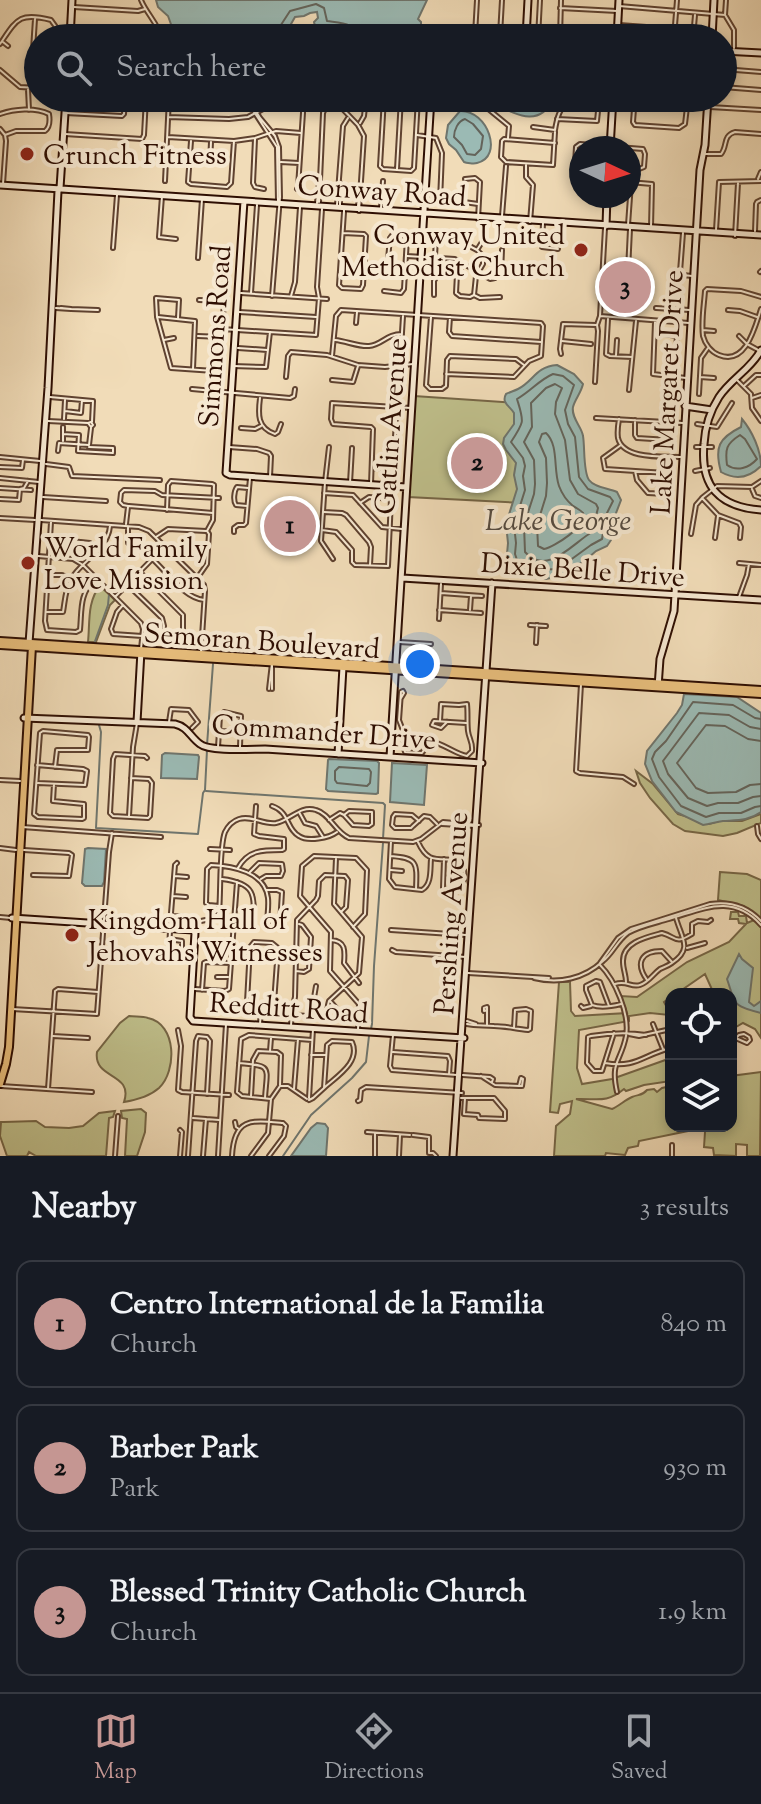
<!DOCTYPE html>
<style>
:root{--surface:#171b24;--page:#20242c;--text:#f1f3f6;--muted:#9ea1a6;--line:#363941;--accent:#c59692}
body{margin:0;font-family:"Sorts Mill Goudy",serif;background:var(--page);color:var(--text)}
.controls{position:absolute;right:24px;bottom:24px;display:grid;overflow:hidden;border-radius:16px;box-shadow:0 4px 12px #0003}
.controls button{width:72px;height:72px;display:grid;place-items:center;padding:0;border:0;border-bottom:2px solid var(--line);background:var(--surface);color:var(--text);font:40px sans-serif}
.compass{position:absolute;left:569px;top:136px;width:72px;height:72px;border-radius:50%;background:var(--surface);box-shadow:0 4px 12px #0003;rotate:94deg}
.you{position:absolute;left:420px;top:664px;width:28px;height:28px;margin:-20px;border:6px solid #fff;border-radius:50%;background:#1a73e8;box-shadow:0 0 0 12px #1a73e833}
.badge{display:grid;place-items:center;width:52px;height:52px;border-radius:50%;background:var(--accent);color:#111;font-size:26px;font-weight:700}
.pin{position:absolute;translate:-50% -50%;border:4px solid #fff;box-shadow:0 2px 8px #0006}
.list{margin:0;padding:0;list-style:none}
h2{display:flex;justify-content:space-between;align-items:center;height:104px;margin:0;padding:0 32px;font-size:34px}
h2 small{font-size:26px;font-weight:400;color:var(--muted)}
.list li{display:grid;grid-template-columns:52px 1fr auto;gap:24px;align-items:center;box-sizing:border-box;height:128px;margin:0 16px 16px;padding:0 16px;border:2px solid var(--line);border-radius:16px}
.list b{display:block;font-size:30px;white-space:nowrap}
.list p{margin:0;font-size:26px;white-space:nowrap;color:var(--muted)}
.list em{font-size:26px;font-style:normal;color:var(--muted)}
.icon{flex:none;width:44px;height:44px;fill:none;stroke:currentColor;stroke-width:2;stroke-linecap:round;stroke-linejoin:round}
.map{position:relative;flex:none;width:761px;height:1156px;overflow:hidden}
.search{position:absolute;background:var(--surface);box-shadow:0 4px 12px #0003;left:24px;right:24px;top:24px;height:88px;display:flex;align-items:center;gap:20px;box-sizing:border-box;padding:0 28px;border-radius:44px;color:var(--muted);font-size:30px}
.sheet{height:536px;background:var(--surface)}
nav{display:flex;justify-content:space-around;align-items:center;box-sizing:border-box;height:112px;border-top:2px solid var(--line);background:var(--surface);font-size:22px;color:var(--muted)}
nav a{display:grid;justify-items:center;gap:4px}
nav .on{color:var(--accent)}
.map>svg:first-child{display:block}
</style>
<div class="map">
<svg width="761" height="1156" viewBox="0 0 761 1156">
<rect width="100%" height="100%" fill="#f1dcb8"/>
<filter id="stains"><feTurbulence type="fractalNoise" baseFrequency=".0025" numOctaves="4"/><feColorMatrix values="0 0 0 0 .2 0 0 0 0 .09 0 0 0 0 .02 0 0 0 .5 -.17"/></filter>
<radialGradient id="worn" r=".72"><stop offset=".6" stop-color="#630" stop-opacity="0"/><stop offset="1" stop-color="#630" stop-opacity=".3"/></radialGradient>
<path fill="#bfbf8b" stroke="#766646" stroke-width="2" d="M414,396L548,405L543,504L408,497Z
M100,586L115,600L110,605L96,642H88C90,623 87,601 100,586Z
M636,771L653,784L678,814L692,818L700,823L709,824L719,821H742L761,814V823L737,833L723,836L685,831L673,824L650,798L640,783Z
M720,872L747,874L761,880V1038L755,1029L743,1023L736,1027L731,1025V994H714L705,974L676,994H671V997L664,1002L669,1011V1015L650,1013L629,1016V1021L579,1030L577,1068L582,1084L612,1079L671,1058V1081L644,1085L626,1091L624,1089C606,1104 596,1098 576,1099L612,1109C619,1106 625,1100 632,1097C639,1094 642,1096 647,1090L654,1089L657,1092L662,1088L671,1086V1126H731V1076L761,1072L760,1156H747V1145L736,1144V1156L714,1155L713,1148L704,1147L705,1132L703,1128L639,1141L638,1146L628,1148L625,1155L606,1153L605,1156H554L556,1126L570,1114L572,1101L560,1104L558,1113L550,1112L559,982H570L571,1011L575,1016L627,1013L621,996L637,997L687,962L729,942L746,924L739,923L738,919H730L731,912H738L739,916H746L747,923L759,918L744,906L718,900Z
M129,1016C135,1017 142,1016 148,1018C177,1024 177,1071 159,1088C149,1097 136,1100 124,1102C134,1072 93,1080 97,1052L120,1023Z
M141,1109L146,1113L145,1132L137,1156H125L127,1119L122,1118L121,1111Z
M115,1111L113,1117L109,1118L106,1156H36L29,1152L27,1156H7L0,1136L1,1122H4L36,1121L45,1127L69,1128L83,1126L99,1113Z"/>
<path fill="#9bbab4" stroke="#6f756d" stroke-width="2" d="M156,0H427L418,19L421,22V27C403,43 376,38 354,38L349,33H339L337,31L332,30L327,32L320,30L315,26L314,22L318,18L317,12L310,13L304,16L295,17L287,31L279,38H176L168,16L158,7Z
M494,98H554C540,127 519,116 497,105Z
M460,111C488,110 504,157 477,163C474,164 466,163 464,162L456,150L449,144L446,138L448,125Z
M557,365L574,374L583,384C581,393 575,399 573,407C571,418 582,427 583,436C585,447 583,472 589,480C595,488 609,488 617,492L621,500L613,521L611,540L607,546L596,551L588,558L561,576L546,579L534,578L521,573L511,565L507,554L508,543L506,524L517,489L514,475L516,463L506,450L503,444L504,438L514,424V413C510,406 501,403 506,394C510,392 514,391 518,389C534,381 535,367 557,365Z
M742,419C752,431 761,450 761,466C749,478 735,480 721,472C714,447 719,438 741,427Z
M684,694L737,697L761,713V812C748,821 738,820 723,821C716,822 710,824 703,825L676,812L652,781L645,764L647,751L677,713L682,705Z
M165,753L198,755L199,757L197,779L161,778L162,755Z
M329,759L377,761L379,763L378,793L376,794L328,791L326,789L328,760Z
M392,763L427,765L424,805L390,802Z
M88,848L106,849L104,882L102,886H85L82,883L85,849Z
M739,954L742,959L753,968L749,1002L754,1006L761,1001V1013C732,1006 736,1005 727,979Z
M317,1123L325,1124L328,1128L326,1156H291L311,1128Z"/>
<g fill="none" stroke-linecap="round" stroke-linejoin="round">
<path stroke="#64645b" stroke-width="2" d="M276,38L277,31L290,11L316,4L324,8L327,21C339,23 358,23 359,38
M465,119L473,124L483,136L481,149L475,155L467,154L462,145L454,137C454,130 458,121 465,119Z
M553,374L563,376L574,385L565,410L568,424L575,437L579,477L588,489L610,497L613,501L606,515L602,539L591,545L558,569L536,570L525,566L517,560L515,554L516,543L514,525L525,490L523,476L525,466L523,458L511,442C525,421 524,422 517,399C531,391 539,380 553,374Z
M555,384L562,388L556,402L555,414L565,440L570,480L578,494L596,504L598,508L592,532C573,543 547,577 525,552L524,525L534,494L535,484L534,460L524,442L532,427L531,403L546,388Z
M546,433C559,445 553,469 559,486C562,494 567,501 573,506C575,507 583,512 583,513C588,526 554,547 544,549L538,546L537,525L546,496L547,483L546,458L539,442L542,434Z
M740,435L745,439L757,459C749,468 737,472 727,465C725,449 726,444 740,435Z
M761,719L755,718L733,705L693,702L666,741L655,752L652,759L659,777L681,806L706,817L719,813H741L755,807L761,806
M761,729L750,727L729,715L699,713L663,761L668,774L688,798L707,806L718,803H738L753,797L761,796
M761,741L748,739L725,726L706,725L677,763L696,788L708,793L736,792L750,785L761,784
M339,767L369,769L371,772L370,783L367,786L337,783L335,780V771Z"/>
<path stroke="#6f756d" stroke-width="2" d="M115,551L118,537
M108,589L115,577
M94,644L108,605L109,594
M99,725L101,732L96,828L198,834L203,793L205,790L207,750
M207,745L213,664
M206,791L383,803L385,805L383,839
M371,1029L372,1024L374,966L383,843
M283,1156L311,1115L352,1078L366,1062L369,1036"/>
<defs>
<path id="street" d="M141,0C146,13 160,26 161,38
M726,0L725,15L734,30V48
M619,6L725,15
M74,7L138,11L145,9
M560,8L617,11
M619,25L674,29
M72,28L134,32L146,30L155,25
M475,35L477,0
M500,35L502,0
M538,38L540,0
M560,38L561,0
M674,38L677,0
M693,38L695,15
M3,42L8,46
M0,44C17,19 19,12 51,20L56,27V38
M32,65L35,19
M723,69L761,72
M0,70L20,87L38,88
M723,87L761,90
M28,89L29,110
M245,98L277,147L278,202
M248,98L260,118L275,136L279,147L280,197L272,296
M332,98L358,125L364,136L359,211
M384,98L380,166L383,169L411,171L414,168L418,98
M460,98L482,99
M483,98L487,108L509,126L508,138
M710,107L761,110
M615,108C633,109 647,106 665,107
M634,109L633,122L635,125L679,128L685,124L687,107H704
M66,113L122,116L124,114L125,98
M0,114C14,109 35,107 49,114C50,120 50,127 45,131H16L5,135
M168,117L229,119L248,117L263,109L279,108L282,98
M557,119L597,121L599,101L584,98
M360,123L364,116L366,98
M533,127L555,130C557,117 560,109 568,99L580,98
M0,129L5,135L6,141L3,184
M65,134L142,139L144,135L146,98
M417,135L436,138L442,153L440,201
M168,137L234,141L255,138L276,131L301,133
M255,139L253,183L255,187L264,189
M191,141L188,182L191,184L227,187L231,183L234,141
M555,143L504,139L502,141L501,157L506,162L553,165L555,132
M704,154H721C728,146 722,136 735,132L761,134
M281,162L299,163
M210,163L211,142
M526,165V177L533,185L530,222
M581,168L577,167L575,164L576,147L580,144L643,149L645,154L644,167L639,169H629
M397,169L401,98
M465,179L475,178L480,182L478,219
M758,179L761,172
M165,181L169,98
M629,182L652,184L651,227
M297,189L298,187L304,98
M162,196L159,237L176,239
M319,202L323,113L326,106L332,100
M464,202L478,204
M317,203L319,182
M337,205L343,126L348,118
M340,205V183
M358,206L360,185
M381,208L383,181
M502,216L506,166
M543,223L542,247L558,249
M628,225L631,183
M716,230L719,182L761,181
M755,231L756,204L757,202L761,200
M343,233L364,234L366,236L363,285L361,289L342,288L339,285L344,212V210
M683,233L680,272L683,275L692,276
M735,236L738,183
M460,241L477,250L483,256V264L476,276L474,295L470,297L460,296L456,293L457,274L463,265
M113,248L117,195
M477,250L482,242
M407,256L455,259L490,279L495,278L501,273L502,250
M435,256L436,239
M198,258L202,199
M628,271L630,229
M760,272L761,271
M384,291L401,293L404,289L407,238L405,236L393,234L390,238L387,270
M241,293L327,299
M251,293L257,205
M434,295V281L437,276H456
M474,295L480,298L500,297
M291,296L295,282L300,207
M761,297L741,291L707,289L705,291C704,305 701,322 703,336C705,344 711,352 719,355C746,366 755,327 761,309
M56,308L71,309L61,308
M656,308L690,310
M71,309L98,310
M728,310L740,311L757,317
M239,312L316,317
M600,316L689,323
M158,317L195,321L193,369
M431,317L426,385L430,389H442L446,386L447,360L450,356L516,359L524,365
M450,317L449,332L452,336L541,342
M178,318L179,300L156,298L157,317L171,368L214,371L217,368L218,358
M608,319L606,354L610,356L632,357
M655,322L653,374L686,378
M356,323L357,312
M222,329L316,335L319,298L317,287L322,209
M703,330L714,331
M656,333L677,336L674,376
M198,336L221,337L224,304L221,301L199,300
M739,336L747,344L760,351
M164,340L174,338
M335,340C346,341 359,347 369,346C382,345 386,334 402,334
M562,341L591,344
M238,348L267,350
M561,354L560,349L563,324L596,325
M616,355L617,340
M332,356L336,316L341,310L541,323L543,326L541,356L529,361L514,377L446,374
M400,365L403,316
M233,366L266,367L270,332
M286,377L288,356L291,352L327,355L358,365L385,367L413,364
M700,377L714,378
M736,379L751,394L752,408L761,421
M332,380L353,382L358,366
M595,382L598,331L597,325L600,316L605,228
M744,386L756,375H761
M192,389L290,398L294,396L295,389
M629,390L636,321
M699,394L701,358L708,348
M50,397L93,401L92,422
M260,398C258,414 257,428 275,434L278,432L281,424
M752,398L761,395
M65,411L81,413L82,400
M596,418L683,423
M64,419L65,400
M619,419C618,425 617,432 618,438C623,460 664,456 681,457
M635,420V435L637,438L669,440L672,437L673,423
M48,421L88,423L91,427L93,425L91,422L88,423
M697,424L717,427L732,403
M241,428L255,429L261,426
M63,434L79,435L78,451L113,453
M63,441V427
M89,445L91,428
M621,445L603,458L605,469L666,473L669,474V492L665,494L648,493L637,480L635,471
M89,447L113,448V452
M229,447L257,449L269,453L271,456L270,477
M329,447L325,482L321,541L333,559
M696,447H712
M58,451L59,443L89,445
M0,457L40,461
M46,464L69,467L72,476L160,480
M0,467L22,468L23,460
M374,468L389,469L393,465L397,408
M695,471L710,468
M0,478L39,482
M350,483L352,448
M371,484L373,429L371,427L333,424L331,419L332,403L411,408
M0,488L31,490
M752,489L755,496L761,498
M324,493L353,495L382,527L402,529
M43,497L106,501
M702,498L718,515L739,523L741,527L740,538
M0,499L19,500L20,489L24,488L28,481
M128,506L123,505L120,502L121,493L124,490L155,491L162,495L219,498
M129,506L213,513
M247,506L236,505C233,501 234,491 237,487L248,488
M167,510L168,485L171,481L212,484L214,485L213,520L207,531L209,534L207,564L198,577
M324,512L342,513L346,515L369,542L371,547L370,565
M0,518L35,520
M41,520L139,527L149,531L204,585L205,591L201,652
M51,522L45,621L47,630L76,632L80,630C82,609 79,595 95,578
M126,524L128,507
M128,527V543C157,551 176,597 204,600
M322,530L336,532L352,550V562L355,565L388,566L391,499L369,497L360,503
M234,532V528L238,525H244L246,523L250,478
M691,534L696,505L703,497L717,486L752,487L761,481
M156,537L168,529L206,531
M715,538L718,516
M52,539L90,543L99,548
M38,556L73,559L83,565L141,623L143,629L141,649
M179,558L186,550H190L181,560
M739,563L761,565
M140,572L183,615V636
M50,575H62L70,579
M128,585L162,618L164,626L163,636
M441,593L482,596
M115,597L164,547
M739,597L747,575L749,564
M123,605L117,612L111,629L113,634L201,640
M439,610L481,613
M470,610L471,596
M47,612H63C65,601 65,590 71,579C82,560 108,550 110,526
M439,619L441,584
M530,625L546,626
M399,642L431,644
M536,643L537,625
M581,684L576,771L580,773L623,777L634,784
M269,689L272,663
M272,689V664
M401,698L404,693L403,691L401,692L399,720L404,733L403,745L405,752L422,753L430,741C445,744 455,754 467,756L472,751C473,742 469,739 468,731C467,722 468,713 467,704L459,705L441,704L440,721
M169,722L171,709L189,710L198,722L192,728
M447,722L441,728L432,725L434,721L466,723
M221,731L238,732
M218,747L220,716L224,712L241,716L240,747
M37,765L83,769L87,771L85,785L38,783
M131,778L149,779L152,783L150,816L148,818L113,816L110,813L113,759L115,754L145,756L147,758
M0,780L20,781
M54,784L53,801L84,804V818L82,819L38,817L34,814L40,733L43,731L88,735L89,737L88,750H57L55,767
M272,806C290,812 286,829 299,836C308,842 329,838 337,832
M299,812L305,823L316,826L323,837
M129,816L133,747L137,723
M329,820L340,813L344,815L349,811L372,812V824L369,826L353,825L344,815
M419,821L412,815L395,814L393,817L392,825L395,828H411L413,826L424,816L430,817L437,824
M442,824L475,826
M757,826L758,834L761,839
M22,827L161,837
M391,841L389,879L395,887L422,890C432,884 430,870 431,859
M418,842C428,864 437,858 458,860C467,866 466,883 459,891L450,892L443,888L444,859
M0,848L16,850
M210,849L230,850
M24,850L69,853L72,855L69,876L33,875
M391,856C418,858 417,863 416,889
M238,868C248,850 262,850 282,850L284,849V839L259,836L254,834L256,806
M391,870L402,871
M250,872L259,863L282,864L283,871L281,876H266L261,879
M175,876L187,877
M222,879C255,883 255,894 253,923L251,925L234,924
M173,896L186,897
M219,906L209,905L206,903L207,869L211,865C233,866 265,872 268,898C269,907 267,916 267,925L277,927L280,924L282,892L277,890H266
M172,916L185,917
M0,917L11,918
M201,921L215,918L219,912C221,894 219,846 225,832C228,826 233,821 239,819C252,815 263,825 276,823C291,820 300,805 316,810C330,814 335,832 349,838L413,842L421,839L443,822L479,825
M170,925L175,865L177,863
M353,927L365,914L367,870L356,858L314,856L302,866L300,896L331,932L330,971L359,1004L358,1030
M391,930L466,935
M169,939L182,941V951H172L169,949V948L170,931
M331,940C346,941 345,951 344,963L359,983
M254,942L272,943L278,948L274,1003L271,1006L250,1005L247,1002L250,947Z
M687,948L705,943
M392,950L396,952L466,957
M600,963L618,938L631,929L710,904C730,901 747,906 761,921
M600,965C615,980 630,1014 626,1036C621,1062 610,1061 617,1092
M296,971L304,972L309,969L311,937L302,925L299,924
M468,973L549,978
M217,977H228
M534,978C559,984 584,979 603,961C613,953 617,941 628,933C640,926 656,923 669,919C704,909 732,893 761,925
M647,980C635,963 641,951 662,951L672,962
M626,982C626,975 623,969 623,962C622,942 647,937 662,933C677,937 674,945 692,934V924L698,921L708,922L711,920
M615,984C627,980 631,988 640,985C649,982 653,974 660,969C664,967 668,966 672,963C693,949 682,939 676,918
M195,989L225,991L229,989L237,882
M202,990L204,963L206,962L230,963
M695,994H696
M330,1001L345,1018L356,1019
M581,1006L583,1008L591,1006
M609,1006L600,982L596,981L586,986V990L592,1005C600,1008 613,1006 621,1004
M487,1007V1010L484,1011V1008Z
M12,1009L97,1014L109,852L112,833
M292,1015L325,1017L329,1001L359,973L362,937L334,904L336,858
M311,1015L316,986
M467,1021L476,1024
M467,1024C476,1026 484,1025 494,1026C505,1026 516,1029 528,1030L530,1029L531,1011L526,1009L515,1010L514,1028
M487,1024V1010
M653,1024L663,1049
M260,1025L261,1007
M291,1026L292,1010L295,997L297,920L316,900L318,896L319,881L325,875L345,876L348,880L346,907L341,912
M178,1030L181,1046L178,1090L182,1092L229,1095
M614,1033L602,1071H594L587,1063L588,1037L591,1036C610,1033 626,1032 646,1035
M629,1034L639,1036L671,1029
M393,1035L390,1066L392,1070L457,1075
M53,1036L88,1038
M731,1036L747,1043L750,1040L749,1037L744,1034L739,1035L736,1038
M270,1051L271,1038
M393,1052L448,1056L450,1061L449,1074
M311,1055H325
M239,1063C273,1066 267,1066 265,1098
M605,1063C636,1069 644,1054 671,1048
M463,1075L490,1077L493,1079L492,1082
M481,1076L495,1085L519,1086
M521,1078L523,1079L522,1086H519Z
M1,1086L92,1092
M48,1089L55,991L58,989L98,992
M294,1089L298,1039
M251,1096L253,1060L258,1051L277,1052L281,1055L280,1085
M309,1098L313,1029
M461,1098H465L464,1114L478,1115L479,1118L505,1119V1111L494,1098H465
M271,1099L242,1096L237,1092L241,1039L249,1035L312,1040
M309,1100L313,1098L324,1088L327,1045L332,1041L352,1042C361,1062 337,1076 324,1088
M358,1101L360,1100L361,1090L366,1087L462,1093
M193,1118L219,1120
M235,1122L236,1127L239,1129
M180,1130L182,1132L180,1156
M367,1132L410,1135
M375,1133V1156
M413,1135L429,1137V1153H433L436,1156
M115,1156L118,1116
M188,1156L196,1041L198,1036L207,1037L210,1041L207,1094
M203,1156L206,1119
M218,1156L226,1024
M232,1156C234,1117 252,1120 283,1123L286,1126L284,1136L269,1156
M251,1156L268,1133L271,1099L280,1086H288L307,1099
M399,1156L400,1135
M672,1156V1145"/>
<path id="secondary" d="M70,38L72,0
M435,38L440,33L518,38
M526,38L528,0
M617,38L619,0
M712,38L714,0
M723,51L761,53
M610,148L613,98
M0,185L761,235
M244,201L226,473L230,475L406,487
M606,226L607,196
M761,350C751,369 731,379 719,397C710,411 705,427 704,444C700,486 719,507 761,510
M685,406L712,410
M402,578L761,600
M29,643L48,388L58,191L60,188L66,98
M658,687L660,659L674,611L700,170L705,145L708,98
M24,718L175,724C188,727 190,737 200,744C210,752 251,749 265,749L482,763
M137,722L141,651
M338,754L343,667
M390,757L431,98
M12,918L193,930L195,933L190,1017L193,1021L464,1038
M453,1156L492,583"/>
<path id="primary" d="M0,641L761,690
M0,645L761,694
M0,1084L6,1064L9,1047L32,646"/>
</defs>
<use href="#street" stroke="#5f4230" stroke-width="6"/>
<use href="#secondary" stroke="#2e0e02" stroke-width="9"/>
<use href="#primary" stroke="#2e0e02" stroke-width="10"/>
<use href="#street" stroke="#f6e8d1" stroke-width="2"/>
<use href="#secondary" stroke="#f6e8d1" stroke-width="5"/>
<use href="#primary" stroke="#e8be7c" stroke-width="6"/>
</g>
<g fill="#8f2418" stroke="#f6e8d1" stroke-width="3">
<circle cx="27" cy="154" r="8"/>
<circle cx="581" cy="250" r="8"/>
<circle cx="28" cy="563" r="8"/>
<circle cx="72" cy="935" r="8"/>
</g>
<g text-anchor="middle" stroke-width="8" stroke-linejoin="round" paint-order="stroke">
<g font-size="28" fill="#2e0e02" stroke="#f6e8d1" text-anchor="start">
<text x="43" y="164">Crunch Fitness</text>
<text x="565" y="244" text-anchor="end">Conway United<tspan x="565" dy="32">Methodist Church</tspan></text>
<text x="44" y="557">World Family<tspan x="44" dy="32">Love Mission</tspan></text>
<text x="88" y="929">Kingdom Hall of<tspan x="88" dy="32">Jehovahs Witnesses</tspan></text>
</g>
<g font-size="28" fill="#2e0e02" stroke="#f6e8d1">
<text transform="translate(382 190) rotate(4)" y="10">Conway Road</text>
<text transform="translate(214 336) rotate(-86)" y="10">Simmons Road</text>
<text transform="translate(666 392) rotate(-87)" y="10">Lake Margaret Drive</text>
<text transform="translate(390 426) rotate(-86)" y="10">Gatlin Avenue</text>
<text transform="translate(583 569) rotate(4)" y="10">Dixie Belle Drive</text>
<text transform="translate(262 640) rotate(4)" y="10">Semoran Boulevard</text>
<text transform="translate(324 731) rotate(4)" y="10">Commander Drive</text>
<text transform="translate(450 913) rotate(-86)" y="10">Pershing Avenue</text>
<text transform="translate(289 1007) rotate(4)" y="10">Redditt Road</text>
</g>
<g font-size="30" font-style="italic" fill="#544a40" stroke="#f6e8d1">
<text x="558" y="530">Lake George</text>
</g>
</g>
<rect width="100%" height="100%" filter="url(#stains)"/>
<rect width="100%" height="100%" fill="url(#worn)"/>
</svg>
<div class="controls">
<button><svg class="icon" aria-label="locate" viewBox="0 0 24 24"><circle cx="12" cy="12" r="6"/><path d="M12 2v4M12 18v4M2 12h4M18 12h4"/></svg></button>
<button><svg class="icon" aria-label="layers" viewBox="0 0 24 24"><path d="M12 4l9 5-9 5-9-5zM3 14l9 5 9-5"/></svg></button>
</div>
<svg class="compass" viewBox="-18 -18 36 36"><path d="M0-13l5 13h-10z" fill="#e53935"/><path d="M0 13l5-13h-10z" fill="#9ea1a6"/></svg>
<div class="you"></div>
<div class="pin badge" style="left:290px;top:526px">1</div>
<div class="pin badge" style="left:477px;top:463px">2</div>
<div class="pin badge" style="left:625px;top:287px">3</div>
<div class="search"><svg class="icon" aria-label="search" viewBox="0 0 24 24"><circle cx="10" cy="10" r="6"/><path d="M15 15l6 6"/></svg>Search here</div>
</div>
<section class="sheet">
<h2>Nearby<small>3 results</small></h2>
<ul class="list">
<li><span class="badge">1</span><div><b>Centro International de la Familia</b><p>Church</p></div><em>840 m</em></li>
<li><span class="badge">2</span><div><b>Barber Park</b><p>Park</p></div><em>930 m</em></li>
<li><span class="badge">3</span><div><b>Blessed Trinity Catholic Church</b><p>Church</p></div><em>1.9 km</em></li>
</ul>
</section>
<nav>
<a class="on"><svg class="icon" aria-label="map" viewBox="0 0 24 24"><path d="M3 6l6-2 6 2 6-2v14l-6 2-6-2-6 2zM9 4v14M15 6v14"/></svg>Map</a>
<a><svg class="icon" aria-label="directions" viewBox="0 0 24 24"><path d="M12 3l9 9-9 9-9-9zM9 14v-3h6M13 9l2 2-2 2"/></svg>Directions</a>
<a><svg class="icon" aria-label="saved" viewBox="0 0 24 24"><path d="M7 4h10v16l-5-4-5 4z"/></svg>Saved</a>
</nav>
